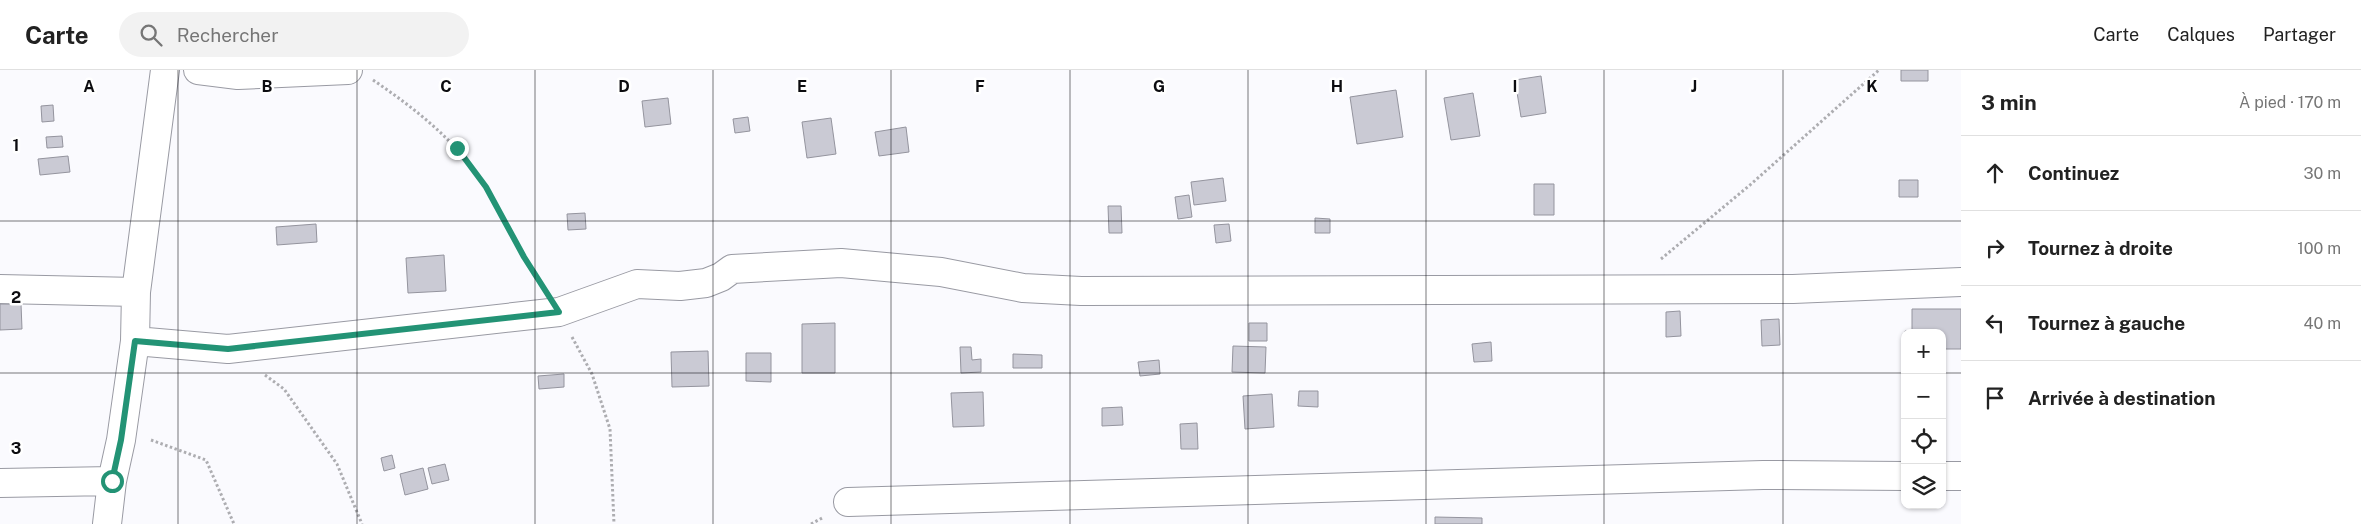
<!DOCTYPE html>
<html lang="fr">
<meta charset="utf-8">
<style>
:root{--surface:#fff;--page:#f2f2f2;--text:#222;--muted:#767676;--line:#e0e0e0}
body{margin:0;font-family:"Public Sans",sans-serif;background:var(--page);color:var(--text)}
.controls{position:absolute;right:15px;bottom:15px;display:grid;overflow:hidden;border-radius:10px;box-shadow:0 1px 4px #0004}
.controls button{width:45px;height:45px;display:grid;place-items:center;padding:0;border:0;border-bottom:1px solid var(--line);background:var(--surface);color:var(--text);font:25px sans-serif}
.stop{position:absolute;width:15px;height:15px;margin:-11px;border:4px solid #239375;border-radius:50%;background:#fff}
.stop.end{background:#239375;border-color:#fff;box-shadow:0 1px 5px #0008}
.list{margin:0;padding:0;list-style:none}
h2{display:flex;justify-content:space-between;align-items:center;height:65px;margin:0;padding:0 20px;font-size:21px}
h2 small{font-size:16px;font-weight:400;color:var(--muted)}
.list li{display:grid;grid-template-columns:32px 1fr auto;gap:15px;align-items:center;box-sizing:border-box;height:75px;padding:0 20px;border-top:1px solid var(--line)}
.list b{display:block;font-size:19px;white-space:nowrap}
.list em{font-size:16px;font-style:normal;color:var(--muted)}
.icon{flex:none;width:28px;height:28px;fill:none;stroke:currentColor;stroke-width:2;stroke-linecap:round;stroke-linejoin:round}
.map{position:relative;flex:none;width:1961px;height:454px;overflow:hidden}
header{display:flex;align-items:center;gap:30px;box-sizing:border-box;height:70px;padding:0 25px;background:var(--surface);border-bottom:1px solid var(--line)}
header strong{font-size:24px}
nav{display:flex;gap:28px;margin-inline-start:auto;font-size:18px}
.search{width:350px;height:45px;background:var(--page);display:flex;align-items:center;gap:12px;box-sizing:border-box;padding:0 18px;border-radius:28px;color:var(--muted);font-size:19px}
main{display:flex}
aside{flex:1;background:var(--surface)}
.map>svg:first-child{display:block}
</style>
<header>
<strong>Carte</strong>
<div class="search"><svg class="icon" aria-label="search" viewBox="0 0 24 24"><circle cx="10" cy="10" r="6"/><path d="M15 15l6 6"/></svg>Rechercher</div>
<nav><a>Carte</a><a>Calques</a><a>Partager</a></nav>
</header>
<main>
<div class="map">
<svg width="1961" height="454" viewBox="0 0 1961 454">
<rect width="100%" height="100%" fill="#fafafe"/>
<path fill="#cacad4" stroke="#94949e" d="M1901,0H1928V11H1901Z
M1541,6L1546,43L1521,47L1515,10Z
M1396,20L1403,67L1357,74L1350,27Z
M1473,23L1480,66L1451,70L1444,28Z
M668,28L671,54L645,57L642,31Z
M53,35L54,51L42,52L41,36Z
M748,47L750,61L735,63L733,49Z
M831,48L836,84L807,88L802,52Z
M906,57L909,82L879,86L875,62Z
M62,66L63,77L47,78L46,67Z
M68,86L70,102L40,105L38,89Z
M1223,108L1226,131L1194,135L1191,112Z
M1899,110H1918V127H1899Z
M1534,114H1554V145H1534Z
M1189,125L1192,147L1178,149L1175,127Z
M1108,136H1121L1122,163H1109Z
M585,143L586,159L568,160L567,144Z
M1315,148L1330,149V163H1315Z
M316,154L317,172L277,175L276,157Z
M1229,154L1231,171L1216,173L1214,155Z
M444,185L446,221L408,223L406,188Z
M0,234H21L22,259L0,260Z
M1912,239H1961V279H1942V263H1905V261H1912Z
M1680,241L1681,266L1666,267V242Z
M1779,249L1780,275L1762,276L1761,250Z
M835,253V303H802V254Z
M1249,253H1267V271H1249Z
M1491,272L1492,291L1474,292L1472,274Z
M1233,276L1266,277L1265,303L1232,302Z
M960,277H971L972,290L981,289V302L961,303Z
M708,281L709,316L672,317L671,282Z
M746,283H771V312L746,311Z
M1013,284L1042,285V298H1013Z
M1159,290L1160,304L1140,306L1138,292Z
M564,304V317L539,319L538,306Z
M1299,321H1318V337L1298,336Z
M983,322L984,356L953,357L951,323Z
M1272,324L1274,357L1245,359L1243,326Z
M1122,337L1123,355L1102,356V338Z
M1197,353L1198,379H1181L1180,354Z
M392,385L395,398L384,401L381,388Z
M445,394L449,410L432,414L428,398Z
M423,398L428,419L405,425L400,404Z
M1435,447L1482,448V454H1435Z"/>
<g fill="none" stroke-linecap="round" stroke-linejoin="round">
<defs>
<path id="minor" d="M198,0L238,5L348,0
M0,219L136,222
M135,271L228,279L559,242L637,214L680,216L706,213L721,207L732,199L841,193L941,202L1023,218L1081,221L1793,219L1961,212
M1942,406H1961
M0,413L112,411
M848,432L1763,405L1905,406
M107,454L112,411L121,370L135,271L136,222L165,0"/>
</defs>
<use href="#minor" stroke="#999aa3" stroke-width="30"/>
<path stroke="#adadb1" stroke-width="3" stroke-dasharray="2.5 2.5" stroke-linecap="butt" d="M373,10C417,40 458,72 486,118C506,149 521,183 541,214
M1661,189L1750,115L1879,0
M572,267L592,304L610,359L614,454
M265,305L284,319L337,394L362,454
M151,370L206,390L234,454
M811,454L824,447"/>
<use href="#minor" stroke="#fff" stroke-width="28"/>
</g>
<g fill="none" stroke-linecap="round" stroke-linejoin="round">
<path stroke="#239375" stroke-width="6" d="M112,411L121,370L135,271L228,279L559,242L524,187L486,117L457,78"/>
</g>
<path fill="none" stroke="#0c0c10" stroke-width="1" stroke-opacity="0.55" d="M178,0V454M357,0V454M535,0V454M713,0V454M891,0V454M1070,0V454M1248,0V454M1426,0V454M1604,0V454M1783,0V454M0,151H1961M0,303H1905M1942,303H1961"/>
<g font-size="16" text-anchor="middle" font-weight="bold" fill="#0c0c10" stroke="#fff" stroke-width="5" stroke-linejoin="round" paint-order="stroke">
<text x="89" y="22">A</text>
<text x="267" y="22">B</text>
<text x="446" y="22">C</text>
<text x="624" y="22">D</text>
<text x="802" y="22">E</text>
<text x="980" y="22">F</text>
<text x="1159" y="22">G</text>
<text x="1337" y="22">H</text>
<text x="1515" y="22">I</text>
<text x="1694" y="22">J</text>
<text x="1872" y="22">K</text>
<text x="16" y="81">1</text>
<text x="16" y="233">2</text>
<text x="16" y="384">3</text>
</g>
</svg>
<div class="controls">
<button>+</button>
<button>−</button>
<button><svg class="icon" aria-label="locate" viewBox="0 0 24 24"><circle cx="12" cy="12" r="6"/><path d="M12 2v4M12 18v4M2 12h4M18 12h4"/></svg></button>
<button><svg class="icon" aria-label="layers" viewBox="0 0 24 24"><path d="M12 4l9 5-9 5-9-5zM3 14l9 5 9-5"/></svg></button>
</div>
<div class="stop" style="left:112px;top:411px"></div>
<div class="stop end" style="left:457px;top:78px"></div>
</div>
<aside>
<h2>3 min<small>À pied · 170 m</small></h2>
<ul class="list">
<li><svg class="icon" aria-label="ahead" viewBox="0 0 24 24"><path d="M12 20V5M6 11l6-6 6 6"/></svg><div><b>Continuez</b></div><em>30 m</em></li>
<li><svg class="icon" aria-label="right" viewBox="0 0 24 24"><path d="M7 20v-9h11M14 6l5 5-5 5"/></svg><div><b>Tournez à droite</b></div><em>100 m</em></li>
<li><svg class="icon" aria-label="left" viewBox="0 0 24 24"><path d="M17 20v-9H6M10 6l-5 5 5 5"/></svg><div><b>Tournez à gauche</b></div><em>40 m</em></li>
<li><svg class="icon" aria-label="arrive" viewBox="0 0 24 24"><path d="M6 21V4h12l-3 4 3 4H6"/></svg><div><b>Arrivée à destination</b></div></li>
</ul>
</aside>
</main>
